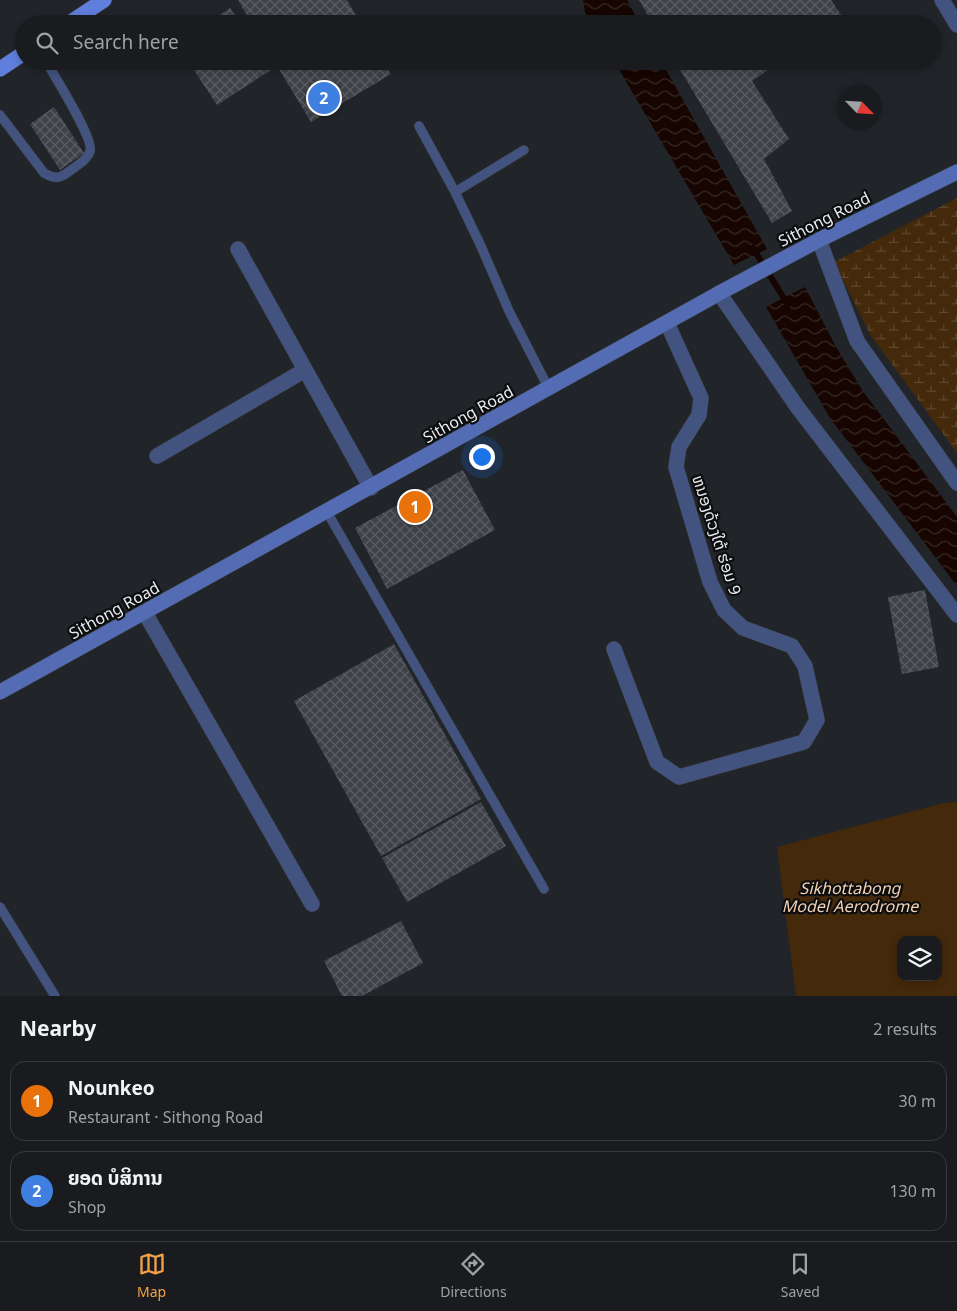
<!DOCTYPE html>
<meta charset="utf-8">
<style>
:root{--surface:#191b1f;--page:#222428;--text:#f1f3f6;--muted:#9fa1a4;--line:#37393d;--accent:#f7a149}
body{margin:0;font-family:Georgia,"Noto Sans Lao",serif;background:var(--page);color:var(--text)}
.controls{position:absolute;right:15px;bottom:15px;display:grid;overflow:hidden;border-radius:10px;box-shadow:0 2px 8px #0003}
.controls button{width:45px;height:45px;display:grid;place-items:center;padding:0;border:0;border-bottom:1px solid var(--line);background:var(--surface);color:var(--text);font:25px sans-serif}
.compass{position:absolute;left:837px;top:85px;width:45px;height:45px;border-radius:50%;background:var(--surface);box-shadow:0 2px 8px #0003;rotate:115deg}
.you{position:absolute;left:481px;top:456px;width:18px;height:18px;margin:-12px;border:4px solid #fff;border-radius:50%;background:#1a73e8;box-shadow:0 0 0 8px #1a73e833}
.badge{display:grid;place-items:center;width:32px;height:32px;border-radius:50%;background:var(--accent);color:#fff;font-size:16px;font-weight:700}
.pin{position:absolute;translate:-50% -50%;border:2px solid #fff;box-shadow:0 1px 5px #0006}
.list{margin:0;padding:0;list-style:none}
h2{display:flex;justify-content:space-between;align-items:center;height:65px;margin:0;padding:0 20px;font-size:21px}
h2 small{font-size:16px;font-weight:400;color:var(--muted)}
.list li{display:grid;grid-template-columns:32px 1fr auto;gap:15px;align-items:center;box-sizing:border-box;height:80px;margin:0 10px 10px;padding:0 10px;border:1px solid var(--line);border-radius:15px}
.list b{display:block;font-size:19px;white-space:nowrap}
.list p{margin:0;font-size:16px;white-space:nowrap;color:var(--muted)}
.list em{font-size:16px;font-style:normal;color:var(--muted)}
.icon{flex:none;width:28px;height:28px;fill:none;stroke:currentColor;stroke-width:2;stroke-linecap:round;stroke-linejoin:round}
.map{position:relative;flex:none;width:957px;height:996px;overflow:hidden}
.search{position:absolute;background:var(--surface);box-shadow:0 2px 8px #0003;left:15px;right:15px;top:15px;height:55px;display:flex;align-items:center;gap:12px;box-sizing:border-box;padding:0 18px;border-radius:28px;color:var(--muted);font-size:19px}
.sheet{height:245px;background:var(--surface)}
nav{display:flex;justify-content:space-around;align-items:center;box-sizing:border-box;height:70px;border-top:1px solid var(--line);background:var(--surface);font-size:14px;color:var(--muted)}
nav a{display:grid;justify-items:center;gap:2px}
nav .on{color:var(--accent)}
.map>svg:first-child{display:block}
</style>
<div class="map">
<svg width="957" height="996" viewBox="0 0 957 996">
<defs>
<pattern id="wetland-marsh" width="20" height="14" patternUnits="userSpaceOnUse" patternTransform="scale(1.25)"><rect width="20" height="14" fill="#44290b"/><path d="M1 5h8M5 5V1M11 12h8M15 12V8" fill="none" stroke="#5f482f"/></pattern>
<pattern id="water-waves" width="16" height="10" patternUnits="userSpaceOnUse" patternTransform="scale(1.25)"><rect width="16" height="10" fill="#160500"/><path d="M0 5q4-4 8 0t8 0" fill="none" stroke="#382a26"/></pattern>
<pattern id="building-cross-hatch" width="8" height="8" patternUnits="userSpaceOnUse" patternTransform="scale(1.25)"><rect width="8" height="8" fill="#3f4249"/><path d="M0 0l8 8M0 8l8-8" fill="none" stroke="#5b5d64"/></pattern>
</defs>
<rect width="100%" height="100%" fill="#212429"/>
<path fill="#44290b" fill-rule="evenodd" d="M957,802V996H796L777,847L944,803ZM901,940H938V977H901Z"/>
<path fill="url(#wetland-marsh)" d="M957,198V453L871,336L834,262Z"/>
<path fill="url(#water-waves)" d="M583,0H627L640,24H591L585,12Z
M614,61H661L767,249L734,265Z
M805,287L835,345L862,390L957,517V586L830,418L766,307Z"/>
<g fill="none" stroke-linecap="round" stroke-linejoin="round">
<path stroke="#160500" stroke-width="6" d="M753,248L788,305"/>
</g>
<path fill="url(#building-cross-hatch)" d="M238,0H347L361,24H252Z
M639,0H831L844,19L836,24H653Z
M230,8L241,24H207Z
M188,61H265L271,70L217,105Z
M274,61H383L391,74L311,122Z
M675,61H781L752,81L789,139L764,159L792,211L772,223Z
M54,107L84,153L60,170L30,124Z
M463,470L495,530L387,589L355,528Z
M925,590L939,667L902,674L888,597Z
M394,644L481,799L381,856L294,701Z
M481,802L506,846L407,902L382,858Z
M401,921L423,963L362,996H342L324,961Z"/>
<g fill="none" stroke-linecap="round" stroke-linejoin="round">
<defs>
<path id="service" d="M0,115L44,173C56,180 61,178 71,170C78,165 88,159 90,151C94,138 54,76 46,61
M419,126L455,192L480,244L509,311L549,389
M455,192L524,150
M327,512L544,889
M0,907L55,996"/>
<path id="minor" d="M942,0L957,25
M819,240L857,341L957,483
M238,249L371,488
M719,293L798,408L957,615
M157,456L305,370
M145,613L312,904
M614,649L657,762L679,777L804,742L817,720L805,666L792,646L743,628L724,610L710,582L676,467L679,447L699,415L701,398L667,323"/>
<path id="secondary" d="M0,692L725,290L819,240L957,172"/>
<path id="primary" d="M68,24L104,0
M0,69L24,53"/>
</defs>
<use href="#service" stroke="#3d4045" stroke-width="10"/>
<use href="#minor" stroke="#3d4045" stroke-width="16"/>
<use href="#secondary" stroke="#3d4045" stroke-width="16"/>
<use href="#primary" stroke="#3d4045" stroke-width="16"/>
<use href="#service" stroke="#42537f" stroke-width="9"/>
<use href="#minor" stroke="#42537f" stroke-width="15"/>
<use href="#secondary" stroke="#536cb3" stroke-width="15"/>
<use href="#primary" stroke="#607fdc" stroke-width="15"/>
</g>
<g text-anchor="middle" stroke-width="4.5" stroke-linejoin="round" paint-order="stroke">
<g font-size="16" fill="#e9ebef" stroke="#0c0d0f">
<text transform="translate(824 219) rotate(-27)" y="6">Sithong Road</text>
<text transform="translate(468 414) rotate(-29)" y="6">Sithong Road</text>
<text transform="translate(717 535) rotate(72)" y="6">ຫນອງດ້ວງໃຕ້ ຮ່ອມ 9</text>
<text transform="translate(114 610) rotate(-29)" y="6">Sithong Road</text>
</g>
<g font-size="16" font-style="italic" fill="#f5d2b4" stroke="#0c0d0f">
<text x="850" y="894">Sikhottabong<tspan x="850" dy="18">Model Aerodrome</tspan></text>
</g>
</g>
</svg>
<div class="controls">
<button><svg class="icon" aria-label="layers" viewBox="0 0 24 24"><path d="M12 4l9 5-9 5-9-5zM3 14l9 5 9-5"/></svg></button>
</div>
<svg class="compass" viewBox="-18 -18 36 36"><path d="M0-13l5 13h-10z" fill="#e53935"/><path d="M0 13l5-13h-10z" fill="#9fa1a4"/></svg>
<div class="you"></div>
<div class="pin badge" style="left:415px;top:507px;background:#e8710a">1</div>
<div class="pin badge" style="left:324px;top:98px;background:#3f7fe0">2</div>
<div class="search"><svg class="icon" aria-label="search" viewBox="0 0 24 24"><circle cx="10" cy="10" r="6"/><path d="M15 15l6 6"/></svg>Search here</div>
</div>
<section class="sheet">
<h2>Nearby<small>2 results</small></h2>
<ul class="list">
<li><span class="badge" style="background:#e8710a">1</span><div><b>Nounkeo</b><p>Restaurant · Sithong Road</p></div><em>30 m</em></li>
<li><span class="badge" style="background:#3f7fe0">2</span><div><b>ຍອດ ບໍສິການ</b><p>Shop</p></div><em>130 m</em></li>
</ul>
</section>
<nav>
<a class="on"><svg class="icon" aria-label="map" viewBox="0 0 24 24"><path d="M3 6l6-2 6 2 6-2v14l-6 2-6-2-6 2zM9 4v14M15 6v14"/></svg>Map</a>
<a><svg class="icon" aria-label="directions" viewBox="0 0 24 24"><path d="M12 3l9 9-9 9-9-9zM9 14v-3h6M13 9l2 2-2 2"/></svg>Directions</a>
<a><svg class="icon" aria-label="saved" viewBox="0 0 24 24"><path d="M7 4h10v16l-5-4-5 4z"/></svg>Saved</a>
</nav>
